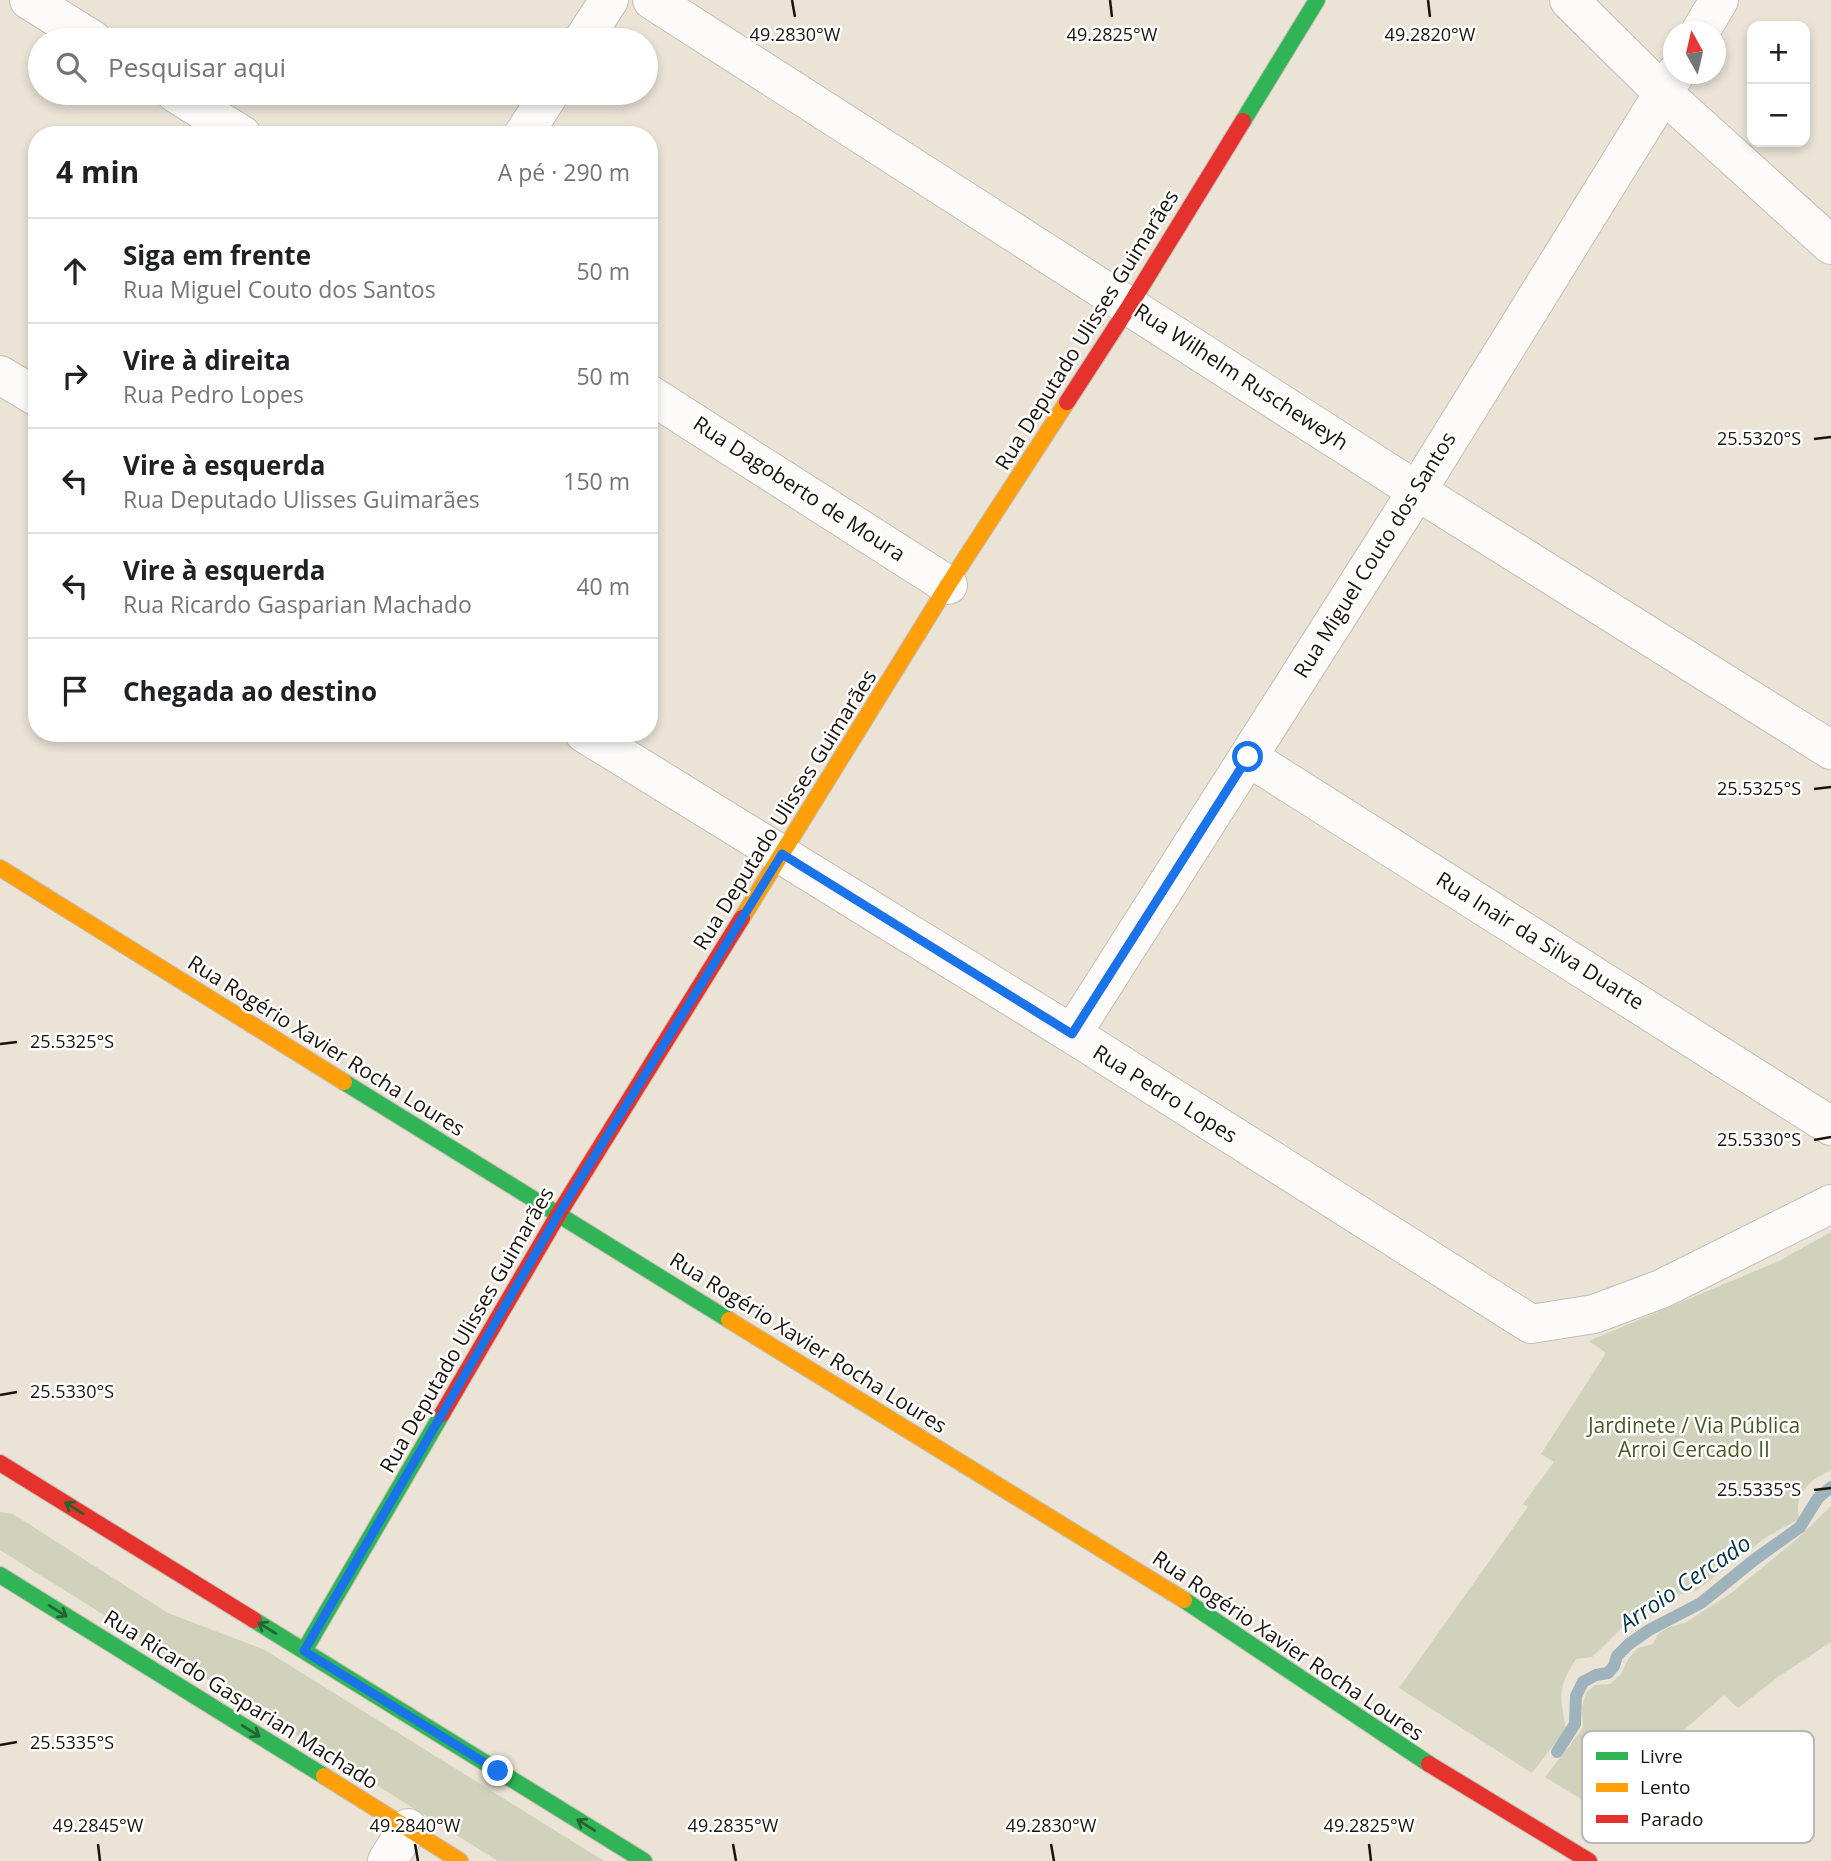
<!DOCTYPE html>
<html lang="pt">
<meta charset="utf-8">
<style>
:root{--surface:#fff;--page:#f2f2f2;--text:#202124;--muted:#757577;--line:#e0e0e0}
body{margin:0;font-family:"Open Sans",sans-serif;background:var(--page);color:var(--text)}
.controls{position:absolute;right:21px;top:21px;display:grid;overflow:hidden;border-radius:14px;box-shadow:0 4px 10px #0003}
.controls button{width:63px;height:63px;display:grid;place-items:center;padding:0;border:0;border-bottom:2px solid var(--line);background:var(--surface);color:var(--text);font:35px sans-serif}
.compass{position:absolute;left:1663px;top:21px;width:63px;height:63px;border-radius:50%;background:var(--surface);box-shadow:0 4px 10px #0003;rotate:352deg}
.stop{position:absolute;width:21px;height:21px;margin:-16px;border:5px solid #1a73e8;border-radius:50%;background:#fff}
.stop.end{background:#1a73e8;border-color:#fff;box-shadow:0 2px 7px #0008}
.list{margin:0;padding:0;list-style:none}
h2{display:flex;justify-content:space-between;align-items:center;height:91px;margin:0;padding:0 28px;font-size:30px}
h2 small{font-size:23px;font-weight:400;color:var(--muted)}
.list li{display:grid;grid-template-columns:46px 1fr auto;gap:21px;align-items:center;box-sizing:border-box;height:105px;padding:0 28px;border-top:2px solid var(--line)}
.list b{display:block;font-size:26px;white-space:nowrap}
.list p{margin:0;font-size:23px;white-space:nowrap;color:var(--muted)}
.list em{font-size:23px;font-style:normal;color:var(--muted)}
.icon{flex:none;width:38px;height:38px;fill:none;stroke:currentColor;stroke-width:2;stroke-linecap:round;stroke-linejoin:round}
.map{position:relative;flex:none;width:1831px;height:1861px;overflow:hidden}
.search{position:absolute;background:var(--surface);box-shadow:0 4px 10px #0003;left:28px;top:28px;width:630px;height:77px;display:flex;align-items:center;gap:18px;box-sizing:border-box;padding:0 24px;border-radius:38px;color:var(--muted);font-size:26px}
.panel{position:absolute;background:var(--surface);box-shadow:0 4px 10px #0003;left:28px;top:126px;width:630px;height:616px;border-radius:28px}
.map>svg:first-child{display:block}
</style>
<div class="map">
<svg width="1831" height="1861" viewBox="0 0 1831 1861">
<rect width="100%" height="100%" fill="#eae3d6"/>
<path fill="#d1d2bc" d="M1831,1232V1470C1809,1481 1794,1492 1799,1519L1768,1536L1697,1590L1669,1597L1660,1605L1635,1615L1592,1657L1576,1659C1557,1689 1560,1696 1566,1729L1532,1773L1399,1688L1528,1507L1523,1504L1554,1462L1541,1454L1606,1353L1589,1341L1779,1261Z
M1831,1506V1642L1778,1677L1738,1708L1724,1695L1667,1745L1644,1730L1612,1741L1581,1799L1545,1777L1583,1728L1582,1707L1586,1693L1595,1685L1610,1684L1621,1674L1628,1659L1638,1648L1653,1644L1658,1634L1669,1627L1685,1623L1730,1594L1797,1539Z
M0,1512L13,1514L168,1613L265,1650L604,1861H498L0,1550Z"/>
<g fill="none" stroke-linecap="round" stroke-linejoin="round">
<path stroke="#9eb3bc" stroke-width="12" d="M1557,1752L1575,1724L1576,1696L1583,1682L1596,1675L1608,1673L1614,1666L1617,1656L1629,1644L1649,1630L1701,1603L1754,1560L1800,1527L1818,1498L1831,1487"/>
<defs>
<path id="street" d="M29,0L93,40
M652,0L1417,491L1831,750
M1569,0L1663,93L1831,245
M1700,32L1719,0
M583,40L609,0
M175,93L242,135
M523,135L550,93
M0,375L37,397
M649,394L948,585
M584,733L1072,1034L1531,1324L1594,1314L1661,1289L1831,1204
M1248,757L1831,1126
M1072,1034L1417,491L1675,74
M387,1861L408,1828"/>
<path id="fast" d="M1243,121L1317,0
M344,1082L729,1320
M0,1575L324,1776
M1184,1600L1429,1764
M254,1620L644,1861
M304,1651L442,1414"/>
<path id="slow" d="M0,868L344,1082
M742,918L948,585L1067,402
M729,1320L1184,1600
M324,1776L460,1861"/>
<path id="jam" d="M1067,402L1130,305L1243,121
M442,1414L558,1215L742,918
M0,1463L254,1620
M1429,1764L1589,1861"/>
</defs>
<use href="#street" stroke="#c4beb4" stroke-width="40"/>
<use href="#fast" stroke="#c4beb4" stroke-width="18"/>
<use href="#slow" stroke="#c4beb4" stroke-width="18"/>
<use href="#jam" stroke="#c4beb4" stroke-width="18"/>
<use href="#street" stroke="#fcfbf9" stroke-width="38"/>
<use href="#fast" stroke="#30b455" stroke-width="16"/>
<use href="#slow" stroke="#ff9f0a" stroke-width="16"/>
<use href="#jam" stroke="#e5322d" stroke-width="16"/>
</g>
<defs><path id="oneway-shaft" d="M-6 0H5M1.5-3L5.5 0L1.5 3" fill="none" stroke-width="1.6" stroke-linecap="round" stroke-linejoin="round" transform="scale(1.75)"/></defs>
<g stroke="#246430">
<use href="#oneway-shaft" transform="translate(74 1508) rotate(-148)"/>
<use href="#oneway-shaft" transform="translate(58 1611) rotate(32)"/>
<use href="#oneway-shaft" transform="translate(267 1628) rotate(-148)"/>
<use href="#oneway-shaft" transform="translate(251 1731) rotate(32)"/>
<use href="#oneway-shaft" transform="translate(586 1825) rotate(-148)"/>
</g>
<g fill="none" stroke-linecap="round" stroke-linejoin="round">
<path stroke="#1a73e8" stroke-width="9" d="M498,1771L304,1651L558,1215L782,854L1072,1034L1248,757"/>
</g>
<path fill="none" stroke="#19140c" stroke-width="2.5" d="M792,0L795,17M1110,0L1112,17M1428,0L1430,17M1814,439L1831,437M1814,789L1831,787M0,1044L17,1042M1814,1140L1831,1137M0,1395L17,1392M1814,1490L1831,1488M0,1745L17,1742M98,1844L100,1861M415,1844L418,1861M733,1844L736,1861M1051,1844L1054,1861M1369,1844L1371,1861"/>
<g text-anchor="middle" stroke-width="5" stroke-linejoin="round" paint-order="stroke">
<g font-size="21" fill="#19140c" stroke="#fff">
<text transform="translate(1087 330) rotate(-58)" y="7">Rua Deputado Ulisses Guimarães</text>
<text transform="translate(1241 377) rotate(33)" y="7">Rua Wilhelm Ruscheweyh</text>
<text transform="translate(799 489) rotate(33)" y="7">Rua Dagoberto de Moura</text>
<text transform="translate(1375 555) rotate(-58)" y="7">Rua Miguel Couto dos Santos</text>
<text transform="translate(785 810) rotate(-58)" y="7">Rua Deputado Ulisses Guimarães</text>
<text transform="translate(1540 941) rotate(32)" y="7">Rua Inair da Silva Duarte</text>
<text transform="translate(326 1046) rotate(32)" y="7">Rua Rogério Xavier Rocha Loures</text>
<text transform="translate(1165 1094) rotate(32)" y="7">Rua Pedro Lopes</text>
<text transform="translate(467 1330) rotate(-60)" y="7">Rua Deputado Ulisses Guimarães</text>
<text transform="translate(808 1343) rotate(32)" y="7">Rua Rogério Xavier Rocha Loures</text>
<text transform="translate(1288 1646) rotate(34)" y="7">Rua Rogério Xavier Rocha Loures</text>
<text transform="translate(241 1700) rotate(32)" y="7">Rua Ricardo Gasparian Machado</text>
</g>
<g font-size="21" fill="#4a5723" stroke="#fff">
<text x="1694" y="1433">Jardinete / Via Pública<tspan x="1694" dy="24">Arroi Cercado II</tspan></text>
</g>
<g font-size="23" font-style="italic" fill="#06354b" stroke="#fff">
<text transform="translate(1685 1583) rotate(-34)" y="8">Arroio Cercado</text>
</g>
</g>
<rect x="1582" y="1731" width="232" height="112" rx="10" fill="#fff" stroke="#bab8b6" stroke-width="2"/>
<rect x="1596" y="1752" width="32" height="8" fill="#30b455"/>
<rect x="1596" y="1783" width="32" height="9" fill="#ff9f0a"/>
<rect x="1596" y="1815" width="32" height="8" fill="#e5322d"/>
<g font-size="19" fill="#19140c">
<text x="1640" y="1763">Livre</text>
<text x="1640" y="1794">Lento</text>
<text x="1640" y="1826">Parado</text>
</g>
<g font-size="18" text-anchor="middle" fill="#19140c" stroke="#fff" stroke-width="5" stroke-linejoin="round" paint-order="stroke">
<text x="795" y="41">49.2830°W</text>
<text x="1112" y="41">49.2825°W</text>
<text x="1430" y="41">49.2820°W</text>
<text x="1759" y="445">25.5320°S</text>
<text x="1759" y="795">25.5325°S</text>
<text x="72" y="1048">25.5325°S</text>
<text x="1759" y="1146">25.5330°S</text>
<text x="72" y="1398">25.5330°S</text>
<text x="1759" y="1496">25.5335°S</text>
<text x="72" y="1749">25.5335°S</text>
<text x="98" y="1832">49.2845°W</text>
<text x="415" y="1832">49.2840°W</text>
<text x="733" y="1832">49.2835°W</text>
<text x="1051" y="1832">49.2830°W</text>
<text x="1369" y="1832">49.2825°W</text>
</g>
</svg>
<div class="controls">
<button>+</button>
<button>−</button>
</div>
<svg class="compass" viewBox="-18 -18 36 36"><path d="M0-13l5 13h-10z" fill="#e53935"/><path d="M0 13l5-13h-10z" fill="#757577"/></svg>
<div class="stop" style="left:1248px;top:757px"></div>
<div class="stop end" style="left:498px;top:1771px"></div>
<div class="search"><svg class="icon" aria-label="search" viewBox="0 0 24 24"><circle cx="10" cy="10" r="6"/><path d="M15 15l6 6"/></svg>Pesquisar aqui</div>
<section class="panel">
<h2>4 min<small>A pé · 290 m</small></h2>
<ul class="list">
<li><svg class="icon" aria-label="ahead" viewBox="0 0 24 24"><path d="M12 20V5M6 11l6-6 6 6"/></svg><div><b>Siga em frente</b><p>Rua Miguel Couto dos Santos</p></div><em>50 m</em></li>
<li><svg class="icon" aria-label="right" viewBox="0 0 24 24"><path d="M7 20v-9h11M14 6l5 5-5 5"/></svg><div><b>Vire à direita</b><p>Rua Pedro Lopes</p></div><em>50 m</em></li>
<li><svg class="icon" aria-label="left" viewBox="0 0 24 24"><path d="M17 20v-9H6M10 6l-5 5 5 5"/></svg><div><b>Vire à esquerda</b><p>Rua Deputado Ulisses Guimarães</p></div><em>150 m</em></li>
<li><svg class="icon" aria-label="left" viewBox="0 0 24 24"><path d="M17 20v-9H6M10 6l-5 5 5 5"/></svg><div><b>Vire à esquerda</b><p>Rua Ricardo Gasparian Machado</p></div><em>40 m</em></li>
<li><svg class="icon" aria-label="arrive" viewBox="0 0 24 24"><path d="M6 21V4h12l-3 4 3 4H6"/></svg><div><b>Chegada ao destino</b></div></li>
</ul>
</section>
</div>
